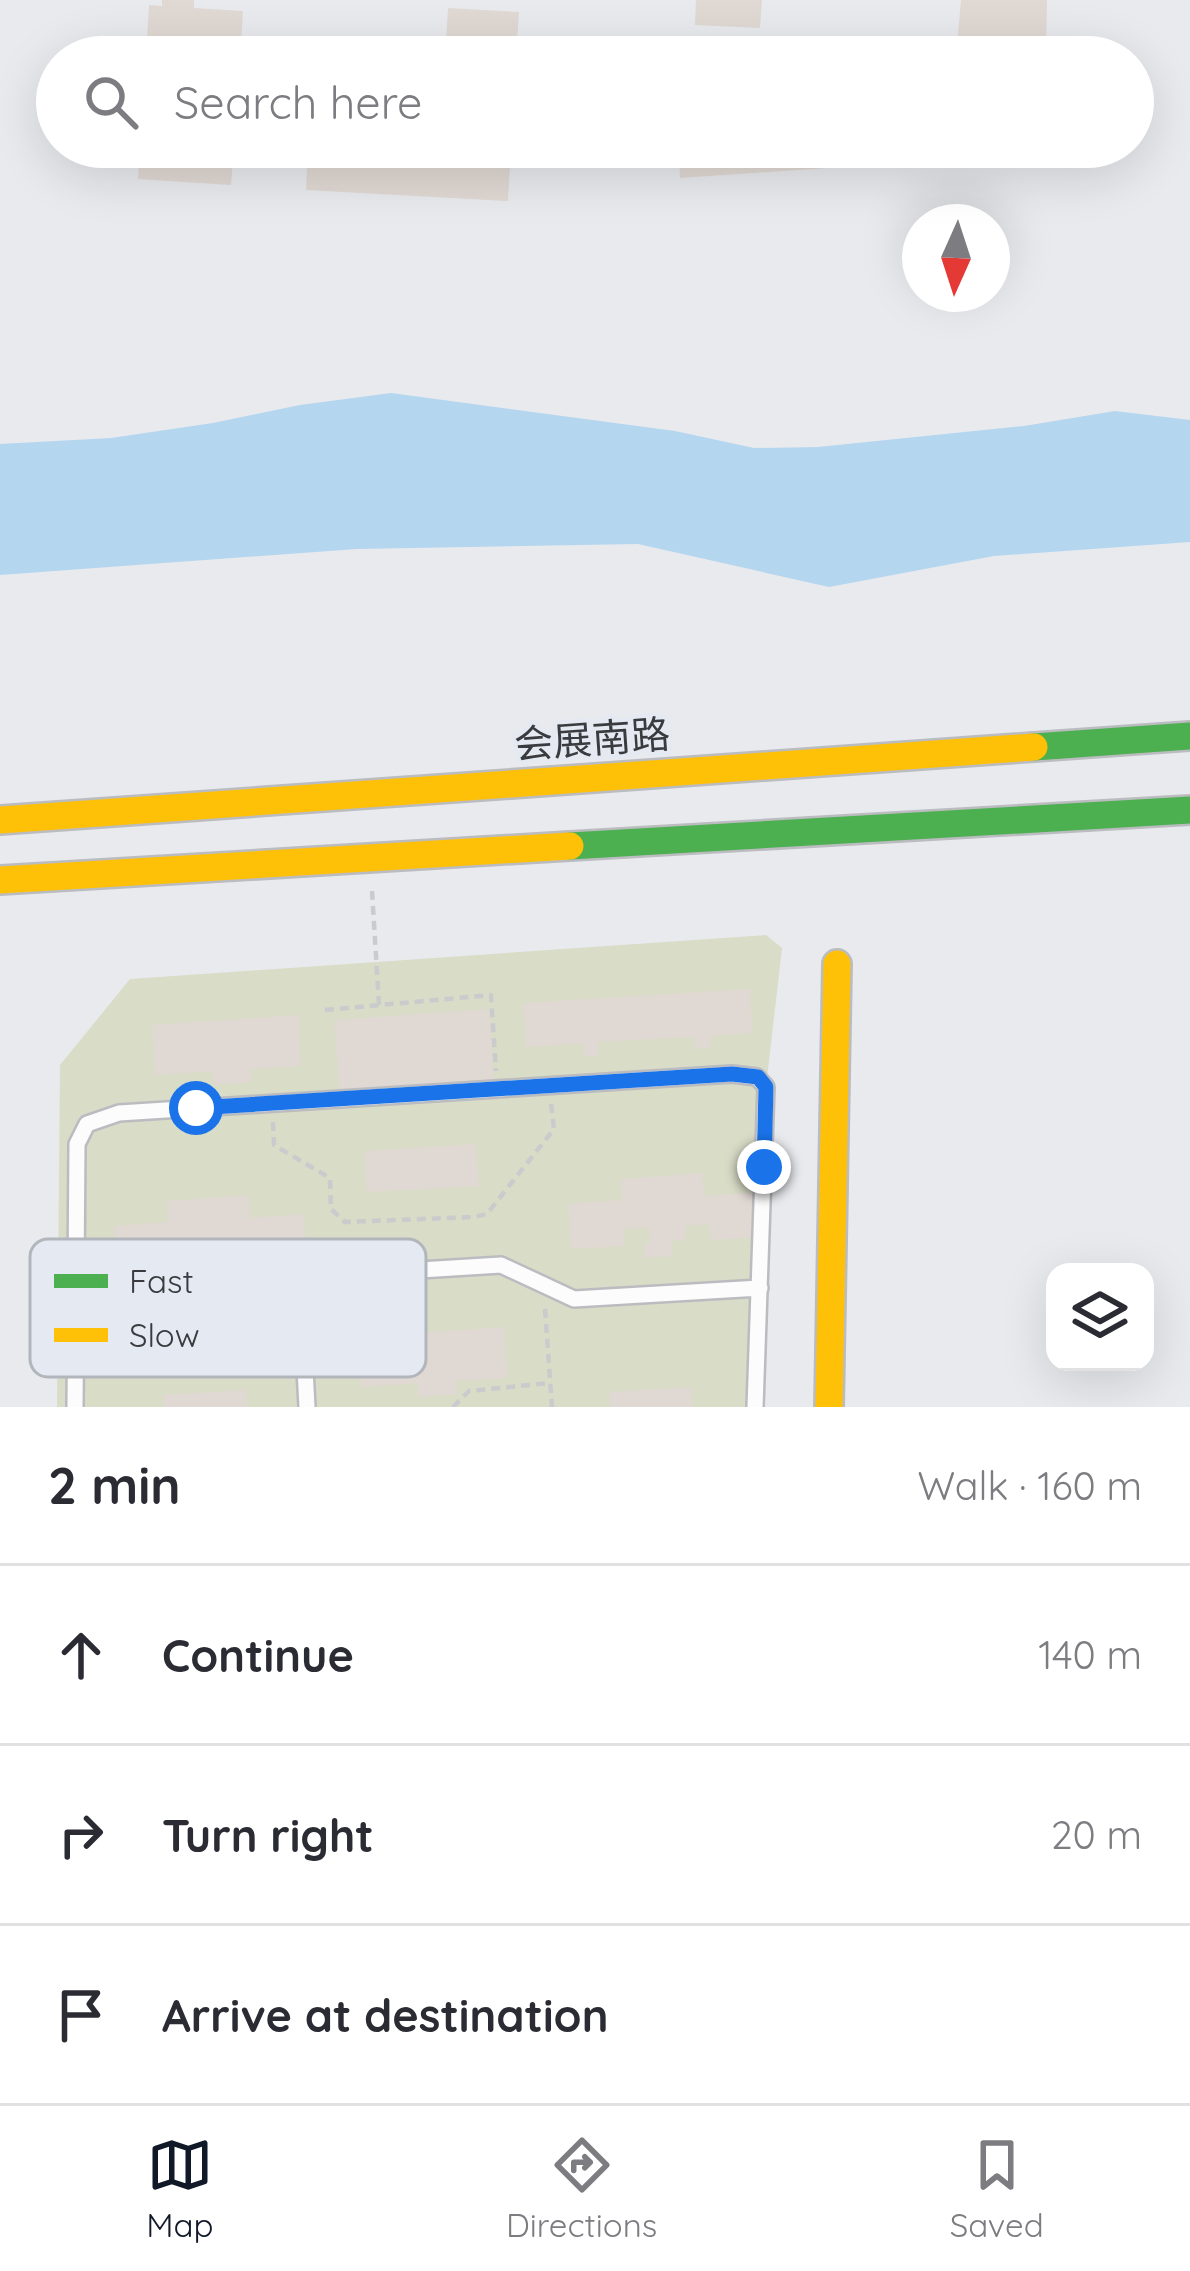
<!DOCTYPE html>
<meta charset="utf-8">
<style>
:root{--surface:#fff;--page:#f7f7f7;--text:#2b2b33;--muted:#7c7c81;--line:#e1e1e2;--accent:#111827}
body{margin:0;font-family:Quicksand,"Noto Sans SC",sans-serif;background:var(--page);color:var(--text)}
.controls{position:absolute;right:36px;bottom:36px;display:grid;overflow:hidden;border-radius:24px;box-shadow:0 12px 48px #0002}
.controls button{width:108px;height:108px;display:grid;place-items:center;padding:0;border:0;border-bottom:3px solid var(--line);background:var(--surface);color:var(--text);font:60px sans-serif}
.compass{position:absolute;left:902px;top:204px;width:108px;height:108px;border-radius:50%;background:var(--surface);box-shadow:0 12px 48px #0002;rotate:183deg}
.stop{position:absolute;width:36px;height:36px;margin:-27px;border:9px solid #1a73e8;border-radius:50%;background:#fff}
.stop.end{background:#1a73e8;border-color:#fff;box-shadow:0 3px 12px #0008}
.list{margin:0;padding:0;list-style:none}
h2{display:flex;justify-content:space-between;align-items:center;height:156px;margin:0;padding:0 48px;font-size:51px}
h2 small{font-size:39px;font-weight:400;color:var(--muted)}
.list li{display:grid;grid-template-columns:78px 1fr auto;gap:36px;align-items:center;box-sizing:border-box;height:180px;padding:0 48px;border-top:3px solid var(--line)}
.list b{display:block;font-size:45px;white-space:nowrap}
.list em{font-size:39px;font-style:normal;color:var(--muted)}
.icon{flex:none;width:66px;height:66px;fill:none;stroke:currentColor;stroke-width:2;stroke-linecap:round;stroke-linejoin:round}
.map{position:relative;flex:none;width:1190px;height:1407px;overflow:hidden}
.search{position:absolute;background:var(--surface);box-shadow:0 12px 48px #0002;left:36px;right:36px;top:36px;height:132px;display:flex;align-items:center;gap:30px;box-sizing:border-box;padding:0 42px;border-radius:66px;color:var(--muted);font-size:45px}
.sheet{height:696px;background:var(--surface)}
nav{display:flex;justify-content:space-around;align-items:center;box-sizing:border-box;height:168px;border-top:3px solid var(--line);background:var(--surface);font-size:33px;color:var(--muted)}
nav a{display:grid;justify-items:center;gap:6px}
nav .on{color:var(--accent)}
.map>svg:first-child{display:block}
</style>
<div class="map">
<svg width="1190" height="1407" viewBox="0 0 1190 1407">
<rect width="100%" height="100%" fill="#e8eaee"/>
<path fill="#d9dcc7" d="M766,935L782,948L766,1087L755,1407H57L60,1065L130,979Z"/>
<path fill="#b5d6ef" d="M391,393L675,431L754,448L818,447L1024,426L1115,411L1190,420V542L994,556L829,587L638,544L357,549L0,575V444L111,438L213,423L300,405Z"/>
<path fill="#e0d8d3" d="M162,0H194V8L243,11L240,57H146L149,5L162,6Z
M696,0H762L760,28L695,25Z
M961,0H1047L1046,57H956Z
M448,8L519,12L516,57H445Z
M140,147H234L231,185L138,179Z
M308,147H511L508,201L306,190Z
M679,147H1043V155L904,163L903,155L857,158V166L680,178Z
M750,989L752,1033L710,1036L711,1048L695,1049L694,1037L598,1042V1056H584L583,1043L526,1047L523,1003Z
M489,1009L494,1086L340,1097L334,1020Z
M298,1015L301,1066L251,1069L252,1082L213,1085L212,1071L155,1075L152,1025Z
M476,1144L479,1186L367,1192L364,1151Z
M702,1173L704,1196L758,1192L760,1237L711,1240L710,1224L685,1226L686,1240L672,1241L673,1256L645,1258L643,1243H650L649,1228L624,1229L625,1246L571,1249L568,1204L622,1200L621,1179Z
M249,1195L250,1218L304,1214L307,1258L257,1262L256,1246L232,1248L233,1277L197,1279L195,1250L170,1251L171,1268L117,1271L114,1226L168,1222L167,1201Z
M504,1327L507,1378L456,1381L457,1394L418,1397V1383L361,1387L358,1337Z
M691,1387L692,1407H610L609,1392Z
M246,1390L247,1407H164V1395Z"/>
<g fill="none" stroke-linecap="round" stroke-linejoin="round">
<defs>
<path id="lane" d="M302,1312L307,1407
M121,1319L302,1312L339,1275L501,1265L574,1299L760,1288
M75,1407L77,1144L87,1124L119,1113L732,1074L757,1077L766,1087L755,1407"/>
<path id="fast" d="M1034,747L1190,736
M570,846L1190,810"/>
<path id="slow" d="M0,820L1034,747
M0,880L570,846
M829,1407L837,964"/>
</defs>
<use href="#lane" stroke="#bbbcc0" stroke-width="20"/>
<use href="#fast" stroke="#bbbcc0" stroke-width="32"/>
<use href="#slow" stroke="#bbbcc0" stroke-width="32"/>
<path stroke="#cacbcc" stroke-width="4.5" stroke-dasharray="9 6" stroke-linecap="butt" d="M372,891L379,1005
M325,1010L491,995L496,1071
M273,1122L274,1145L330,1178L331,1209L345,1222L474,1217L487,1214L554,1129L551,1103
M545,1309L552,1407
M453,1407L469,1391L550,1383"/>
<use href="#lane" stroke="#fcfcfc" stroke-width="15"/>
<use href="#fast" stroke="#4caf50" stroke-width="27"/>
<use href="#slow" stroke="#ffc107" stroke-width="27"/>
</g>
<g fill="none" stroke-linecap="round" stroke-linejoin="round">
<path stroke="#1a73e8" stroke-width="15" d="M196,1108L732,1074L758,1077L766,1087L764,1167"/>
</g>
<g text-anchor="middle" stroke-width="9" stroke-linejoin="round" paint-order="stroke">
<g font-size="39" fill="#393b3e" stroke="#e4e9f2">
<text transform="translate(592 739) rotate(-4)" y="14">会展南路</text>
</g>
</g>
<rect x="30" y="1239" width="396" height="138" rx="18" fill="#e4e9f2" stroke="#b1b5bc" stroke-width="3"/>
<rect x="54" y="1274" width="54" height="14" fill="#4caf50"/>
<rect x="54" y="1328" width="54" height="14" fill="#ffc107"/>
<g font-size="33" fill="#393b3e">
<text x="129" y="1293">Fast</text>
<text x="129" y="1347">Slow</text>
</g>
</svg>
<div class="controls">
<button><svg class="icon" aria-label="layers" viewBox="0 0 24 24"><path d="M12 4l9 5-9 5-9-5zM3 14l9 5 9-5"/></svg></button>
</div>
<svg class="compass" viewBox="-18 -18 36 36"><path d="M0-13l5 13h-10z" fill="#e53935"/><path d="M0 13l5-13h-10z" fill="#7c7c81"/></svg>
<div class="stop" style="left:196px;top:1108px"></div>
<div class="stop end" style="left:764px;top:1167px"></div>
<div class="search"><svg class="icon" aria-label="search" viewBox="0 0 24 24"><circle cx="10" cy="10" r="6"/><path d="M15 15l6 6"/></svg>Search here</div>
</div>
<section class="sheet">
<h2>2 min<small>Walk · 160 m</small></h2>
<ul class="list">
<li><svg class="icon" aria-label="ahead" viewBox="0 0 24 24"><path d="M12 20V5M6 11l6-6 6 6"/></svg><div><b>Continue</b></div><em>140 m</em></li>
<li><svg class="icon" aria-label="right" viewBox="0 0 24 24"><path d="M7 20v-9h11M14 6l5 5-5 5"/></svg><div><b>Turn right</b></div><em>20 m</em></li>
<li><svg class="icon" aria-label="arrive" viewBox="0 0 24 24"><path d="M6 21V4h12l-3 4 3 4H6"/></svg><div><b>Arrive at destination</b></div></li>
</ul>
</section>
<nav>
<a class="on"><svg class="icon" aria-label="map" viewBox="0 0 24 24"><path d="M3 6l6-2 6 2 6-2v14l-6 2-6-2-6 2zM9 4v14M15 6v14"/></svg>Map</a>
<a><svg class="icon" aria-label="directions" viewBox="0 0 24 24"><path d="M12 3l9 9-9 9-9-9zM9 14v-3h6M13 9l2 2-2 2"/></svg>Directions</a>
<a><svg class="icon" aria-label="saved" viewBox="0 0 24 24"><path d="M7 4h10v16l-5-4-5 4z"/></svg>Saved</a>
</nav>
